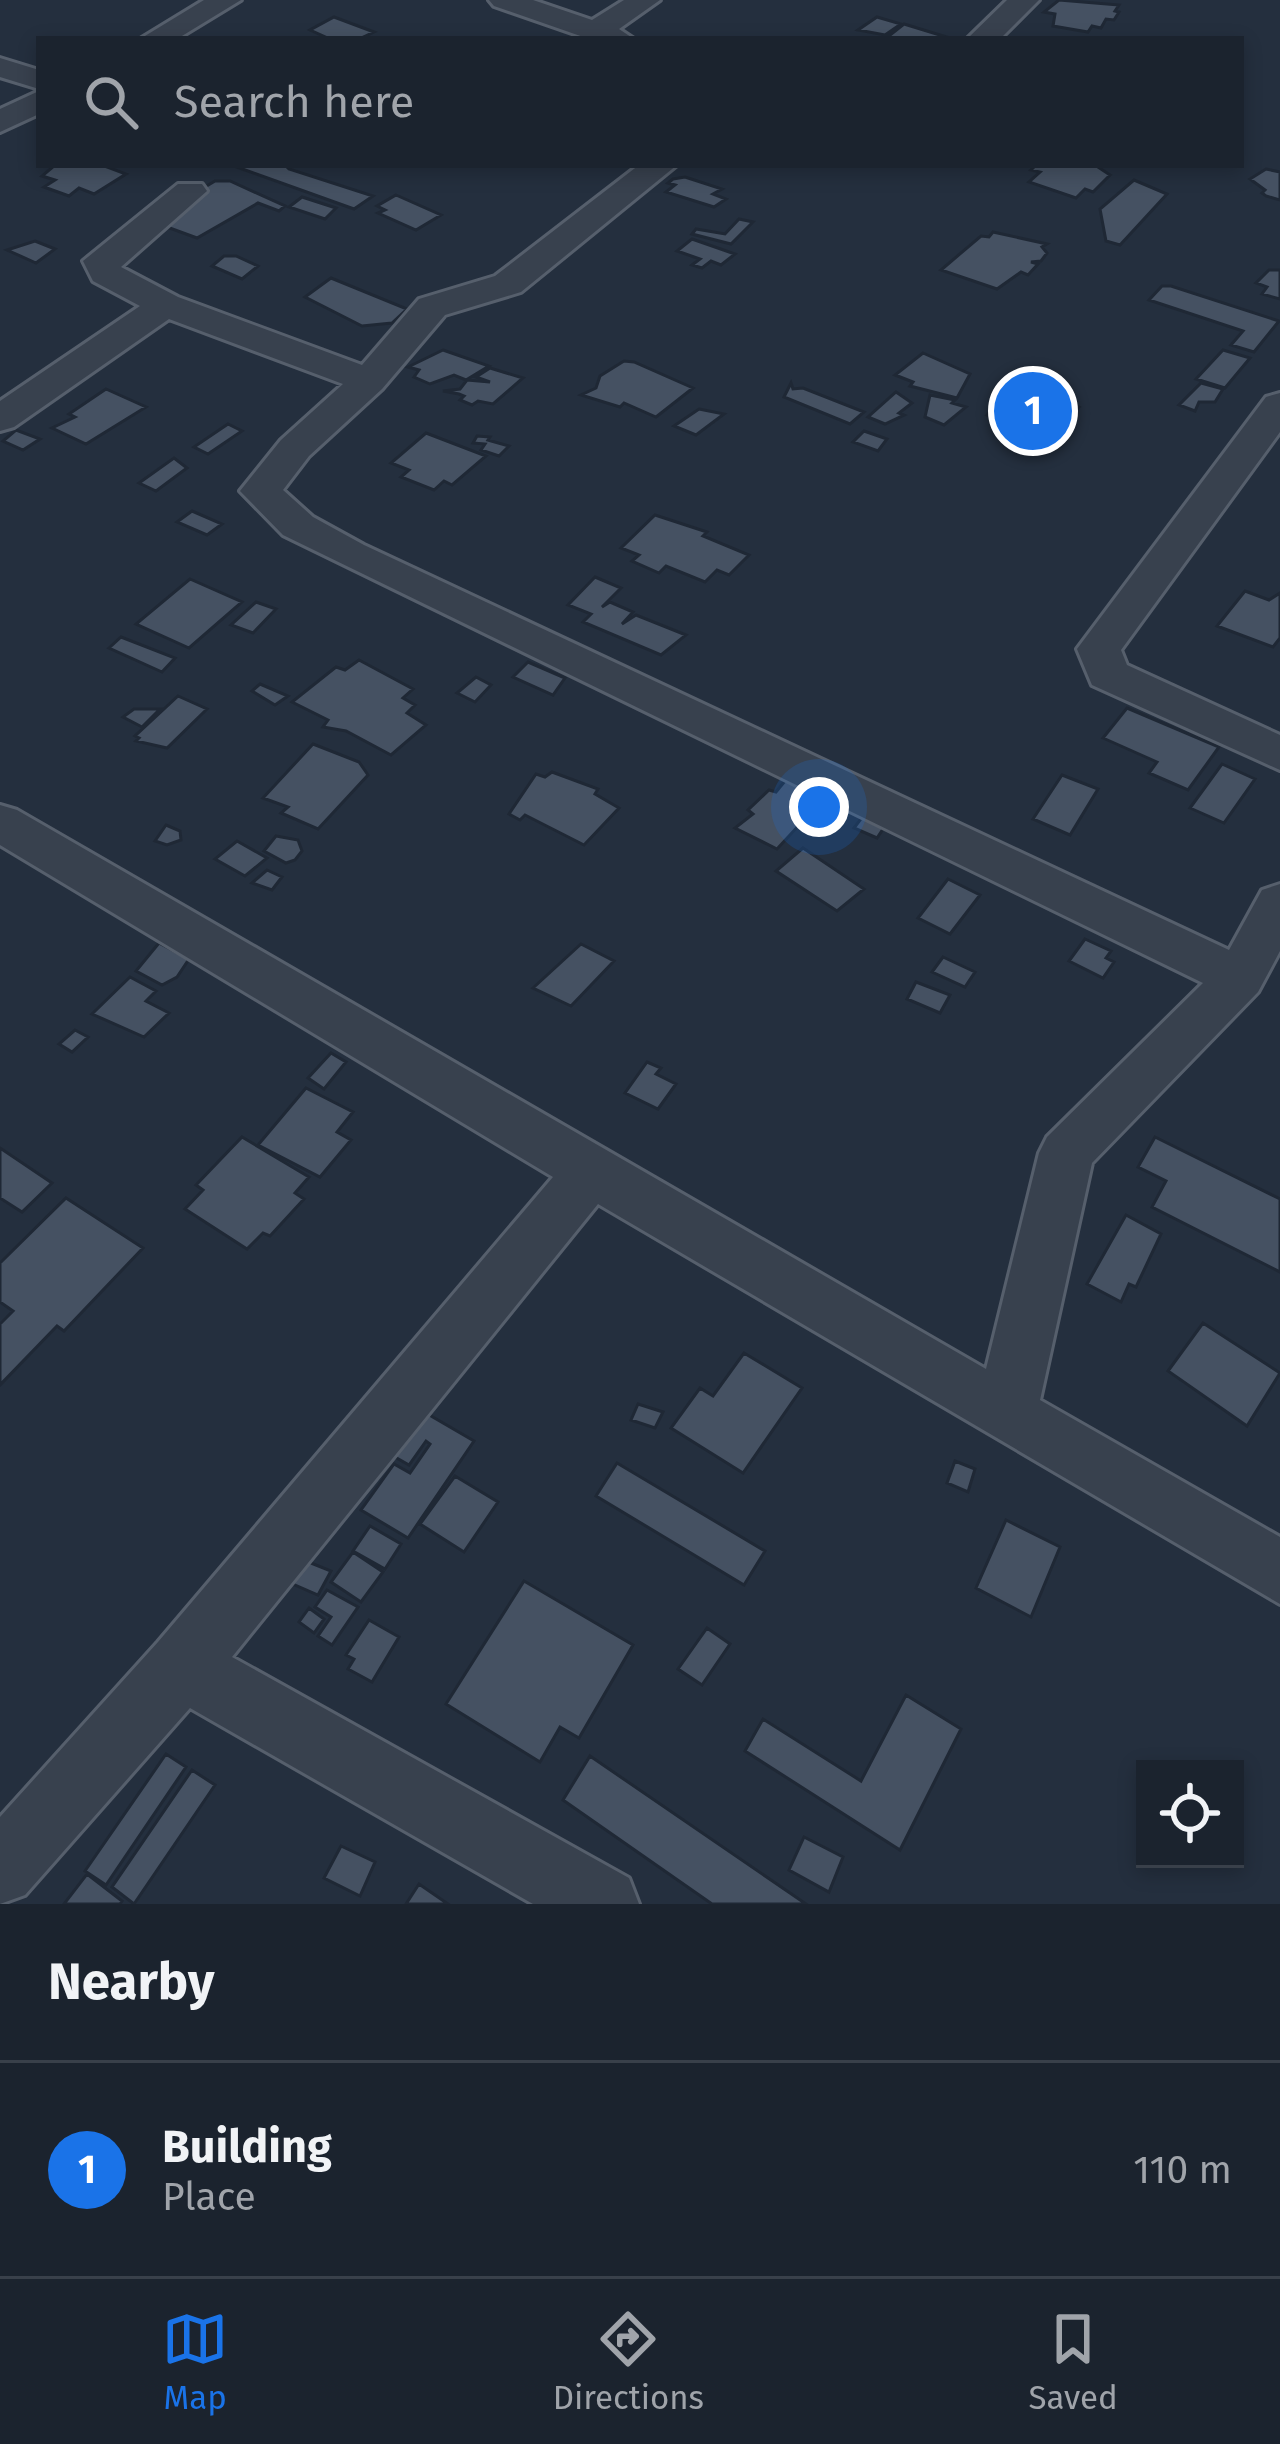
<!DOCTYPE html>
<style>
:root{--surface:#1b232e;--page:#282f3a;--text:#f1f3f6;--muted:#a0a4aa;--line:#39404a;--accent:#1a73e8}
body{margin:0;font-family:"Fira Sans",sans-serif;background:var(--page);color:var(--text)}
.controls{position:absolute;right:36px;bottom:36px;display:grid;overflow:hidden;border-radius:0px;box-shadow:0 6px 18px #0003}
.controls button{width:108px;height:108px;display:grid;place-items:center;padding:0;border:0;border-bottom:3px solid var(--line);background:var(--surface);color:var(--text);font:60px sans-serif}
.you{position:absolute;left:819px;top:807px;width:42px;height:42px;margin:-30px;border:9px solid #fff;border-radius:50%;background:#1a73e8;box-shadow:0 0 0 18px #1a73e833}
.badge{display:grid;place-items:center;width:78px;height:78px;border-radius:50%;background:var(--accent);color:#fff;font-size:39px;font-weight:700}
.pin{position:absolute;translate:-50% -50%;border:6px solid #fff;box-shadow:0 3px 12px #0006}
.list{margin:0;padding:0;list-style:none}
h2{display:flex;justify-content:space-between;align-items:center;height:156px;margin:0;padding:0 48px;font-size:51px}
h2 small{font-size:39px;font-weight:400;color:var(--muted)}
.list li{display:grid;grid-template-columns:78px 1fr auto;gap:36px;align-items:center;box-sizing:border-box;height:216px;padding:0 48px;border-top:3px solid var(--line)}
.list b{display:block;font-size:45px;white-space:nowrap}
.list p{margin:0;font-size:39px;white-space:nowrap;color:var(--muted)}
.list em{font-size:39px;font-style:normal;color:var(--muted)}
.icon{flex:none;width:66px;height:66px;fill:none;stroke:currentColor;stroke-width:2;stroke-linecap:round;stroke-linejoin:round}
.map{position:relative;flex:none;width:1280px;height:1904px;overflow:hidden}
.search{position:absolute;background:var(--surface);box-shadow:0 6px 18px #0003;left:36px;right:36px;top:36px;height:132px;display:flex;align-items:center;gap:30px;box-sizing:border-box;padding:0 42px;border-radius:0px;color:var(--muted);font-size:45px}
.sheet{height:372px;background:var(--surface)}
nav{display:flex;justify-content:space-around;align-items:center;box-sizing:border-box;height:168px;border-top:3px solid var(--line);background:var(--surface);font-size:33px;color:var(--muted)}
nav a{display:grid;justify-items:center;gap:6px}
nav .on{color:var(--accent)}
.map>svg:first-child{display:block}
</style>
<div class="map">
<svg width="1280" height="1904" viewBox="0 0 1280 1904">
<rect width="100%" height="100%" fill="#242f3e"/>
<path fill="#455162" stroke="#1f2835" stroke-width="3" d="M1059,0L1119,5L1115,11L1119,12L1114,20L1106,19L1101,28L1092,26L1088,32L1053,26L1055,14L1044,12Z
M334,17L374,32L359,39H330L310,30Z
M877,17L901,24L885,35L858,30Z
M904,24L953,39H885Z
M55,165H102L126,174L94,194L79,188L69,196L44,187L55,180L42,176Z
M285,165L289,169L373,196L354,209L234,166Z
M1036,165H1095L1110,175L1093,192L1085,189L1076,198L1029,182L1040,172L1031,170Z
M1266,169L1280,172V200L1266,196L1262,193L1265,190L1250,179Z
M685,177L722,189L713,194L726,199L714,207L666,192L675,185L668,183L673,179Z
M1134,180L1167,194L1120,245L1106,241L1100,209Z
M215,181H230L285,206L279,211L258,203L197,238L167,227L154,236L207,192L200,190Z
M396,195L441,215L416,230L378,213L385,210L377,206Z
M302,197L336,208L325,219L289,207Z
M739,219L753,222L731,244L692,234L696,229L725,234Z
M993,232L1047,244L1042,247L1047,253L1041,261L1031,262L1038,264L1028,275L1021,272L997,289L941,270L981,236L989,237Z
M692,239L735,254L721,265L711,261L702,268L692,265L700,259L677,251Z
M35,241L55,249L36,263L7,250Z
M224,256H236L258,266L242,279L212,266Z
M1269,270H1280V299L1262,294L1267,287L1256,283Z
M331,278L407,309L392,323L362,326L305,297Z
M1162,286H1171L1279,321L1254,352L1231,345L1243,331L1149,300Z
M443,350L489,366L466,380L454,375L430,384L414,377L419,370L408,367Z
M1223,350L1250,358L1225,388L1196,379Z
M923,353L970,374L957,398L910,386L913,382L895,375Z
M624,361L634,362L693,388L656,417L624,403L620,407L581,395L596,388L600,376Z
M490,368L523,378L493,404L478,401L472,405L460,400L464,396L459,394L443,391L460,389L467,380L490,382L476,377Z
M1014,382L1079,407L1049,438L987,415Z
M791,383L793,389L803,388L864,412L850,424L784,397Z
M1201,383L1223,389L1215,402H1199L1195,411L1179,405Z
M106,389L146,407L86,444L52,428L75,417L69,414Z
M896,392L912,403L899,413L904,415L885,424L868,417Z
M930,395L955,400L952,403L966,407L944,425L925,417Z
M699,409L724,414L696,435L674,426Z
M228,424L242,431L208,454L194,447Z
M16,430L40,439L23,450L3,441Z
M864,431L887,439L878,451L853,442Z
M426,433L486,456L452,485L444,481L434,490L401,477L409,470L391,463Z
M477,436L490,437L488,440L509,446L499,456L481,450L485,444L473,443Z
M174,458L187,468L156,491L139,483Z
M192,511L222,524L207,535L177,522Z
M655,515L707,532L703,536L749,555L729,575L717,570L705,582L666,566L659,573L632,561L639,555L621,548Z
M595,577L621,588L602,607L610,602L633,612L622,624L636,615L686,635L661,655L583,622L591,614L568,605Z
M190,579L242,602L189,648L136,624Z
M1245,591L1269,600L1280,593V638L1273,647L1217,626Z
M256,602L276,609L253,633L231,625Z
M121,637L175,658L162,672L109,648Z
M359,660L413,689L403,698L415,705L407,713L426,725L391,755L346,731L323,727L328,720L292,702L336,667L345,670Z
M528,662L565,678L553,695L513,677Z
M476,677L491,685L475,702L457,693Z
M260,684L288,696L275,705L252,691Z
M178,696L207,709L167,748L136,741L139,738L135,736Z
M1127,708L1219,747L1188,790L1149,773L1157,762L1103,738Z
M134,709H160L142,727L123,717Z
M313,744L359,762L368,775L318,829L281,813L288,807L263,798Z
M1222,764L1255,779L1224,823L1190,808Z
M552,772L598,789L595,794L619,808L584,845L525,815L520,820L509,814L536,774L545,777Z
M1062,775L1098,789L1070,835L1033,819Z
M789,776L827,795L777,849L735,828L753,814L748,810L769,790L776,792Z
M863,816L885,826L877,838L854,828Z
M166,825L180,831L181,840L167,845L155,841Z
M276,836L298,840L302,851L295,860L286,863L264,851Z
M237,841L267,858L245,876L215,859Z
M803,848L864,889L837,911L776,871Z
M267,870L282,877L272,890L252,883Z
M948,879L980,895L950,934L918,918Z
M1085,939L1111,951L1106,958L1114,962L1103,978L1069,961Z
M159,943L189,959L177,977L162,985L136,971Z
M581,944L614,961L571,1006L533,988Z
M943,957L975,972L965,987L932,972Z
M130,977L156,991L146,1001L169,1013L144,1037L92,1014Z
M916,982L950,995L940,1013L907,999Z
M75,1030L88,1037L72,1052L59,1044Z
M331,1053L346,1062L324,1089L308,1078Z
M647,1062L661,1068L656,1074L676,1084L658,1109L625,1093Z
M306,1088L353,1112L337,1132L351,1140L320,1177L258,1145Z
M242,1137L309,1177L295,1193L304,1199L270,1236L263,1233L247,1249L185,1209L203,1190L196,1185Z
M1155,1137L1280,1199V1272L1152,1207L1166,1181L1138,1167Z
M0,1148L52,1183L22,1212L0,1198Z
M66,1198L143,1248L64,1331L57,1326L0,1385V1324L13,1311L0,1302V1263Z
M1126,1215L1161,1234L1136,1287L1129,1284L1121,1302L1087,1284Z
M1203,1323L1280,1373L1247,1426L1168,1371Z
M744,1353L802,1388L743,1473L671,1428L700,1388L713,1396Z
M638,1404L663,1412L655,1428L631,1420Z
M419,1409L474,1441L408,1538L361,1510L394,1464L410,1473L430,1444L426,1441L409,1465L388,1453Z
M955,1461L975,1469L968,1492L947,1483Z
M617,1463L765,1551L744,1585L596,1496Z
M455,1476L498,1502L464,1552L420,1524Z
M1006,1520L1060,1547L1031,1617L976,1588Z
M370,1526L401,1544L385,1569L353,1551Z
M353,1552L383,1572L361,1602L331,1582Z
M291,1555L331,1571L318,1595L279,1578Z
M524,1581L633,1645L579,1738L560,1727L540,1762L446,1704Z
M327,1590L358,1607L332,1645L318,1636L331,1617L315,1607Z
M309,1608L324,1619L314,1633L299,1622Z
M369,1620L399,1637L372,1682L348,1669L354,1659L346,1655Z
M707,1628L730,1644L702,1685L678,1669Z
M906,1695L961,1729L900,1850L745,1751L763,1719L861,1781Z
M166,1754L186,1767L106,1885L85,1871Z
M590,1756L806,1904H712L563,1800Z
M192,1770L215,1785L134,1904L112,1887Z
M804,1837L843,1857L829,1892L789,1870Z
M341,1846L375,1862L360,1896L324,1878Z
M87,1874L122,1901L120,1904H64Z
M419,1884L448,1904H406Z"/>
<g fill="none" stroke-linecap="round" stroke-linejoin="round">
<defs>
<path id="minor" d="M204,0H241L177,39H140Z
M489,0H533L592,20L624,0H660L619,29L634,39H589L494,6Z
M1007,0H1039L1000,39H967Z
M0,58L39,70V89L0,77Z
M39,91V114L0,132V109Z
M639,165H677L521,292L445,315L382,389L309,456L283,490L313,517L364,545L1229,950L1262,890L1280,884V951L1258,992L1092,1163L1040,1400L1280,1537V1604L598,1204L232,1657L629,1878L639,1904H533L190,1708L25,1895L0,1904V1817L158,1642L553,1177L0,845V805L17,810L986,1369L1039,1153L1047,1137L1203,983L283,535L240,491L281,440L343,384L169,319L14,427L0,431V401L140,306L93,281L83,261L178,184H202L207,191L121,267L178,297L362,365L419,299L495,276Z
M1280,393V432L1121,650L1127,665L1280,735V770L1092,685L1077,649L1266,397Z"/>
</defs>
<use href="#minor" stroke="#565f6c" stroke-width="6"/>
<use href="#minor" fill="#38414e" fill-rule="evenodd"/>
</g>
</svg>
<div class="controls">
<button><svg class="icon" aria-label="locate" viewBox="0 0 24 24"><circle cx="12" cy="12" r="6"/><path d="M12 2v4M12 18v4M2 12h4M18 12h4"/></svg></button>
</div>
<div class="you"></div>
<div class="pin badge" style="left:1033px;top:411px">1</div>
<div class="search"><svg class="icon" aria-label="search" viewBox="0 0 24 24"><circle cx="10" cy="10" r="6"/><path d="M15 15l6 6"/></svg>Search here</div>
</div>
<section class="sheet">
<h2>Nearby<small></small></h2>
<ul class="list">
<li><span class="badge">1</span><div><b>Building</b><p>Place</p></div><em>110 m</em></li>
</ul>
</section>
<nav>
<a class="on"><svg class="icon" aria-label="map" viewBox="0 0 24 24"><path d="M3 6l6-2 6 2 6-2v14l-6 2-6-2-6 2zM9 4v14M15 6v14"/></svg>Map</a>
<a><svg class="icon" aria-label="directions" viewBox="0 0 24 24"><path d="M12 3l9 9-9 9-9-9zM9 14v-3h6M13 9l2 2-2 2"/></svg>Directions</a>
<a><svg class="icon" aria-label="saved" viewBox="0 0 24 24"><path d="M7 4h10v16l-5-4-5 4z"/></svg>Saved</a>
</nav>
